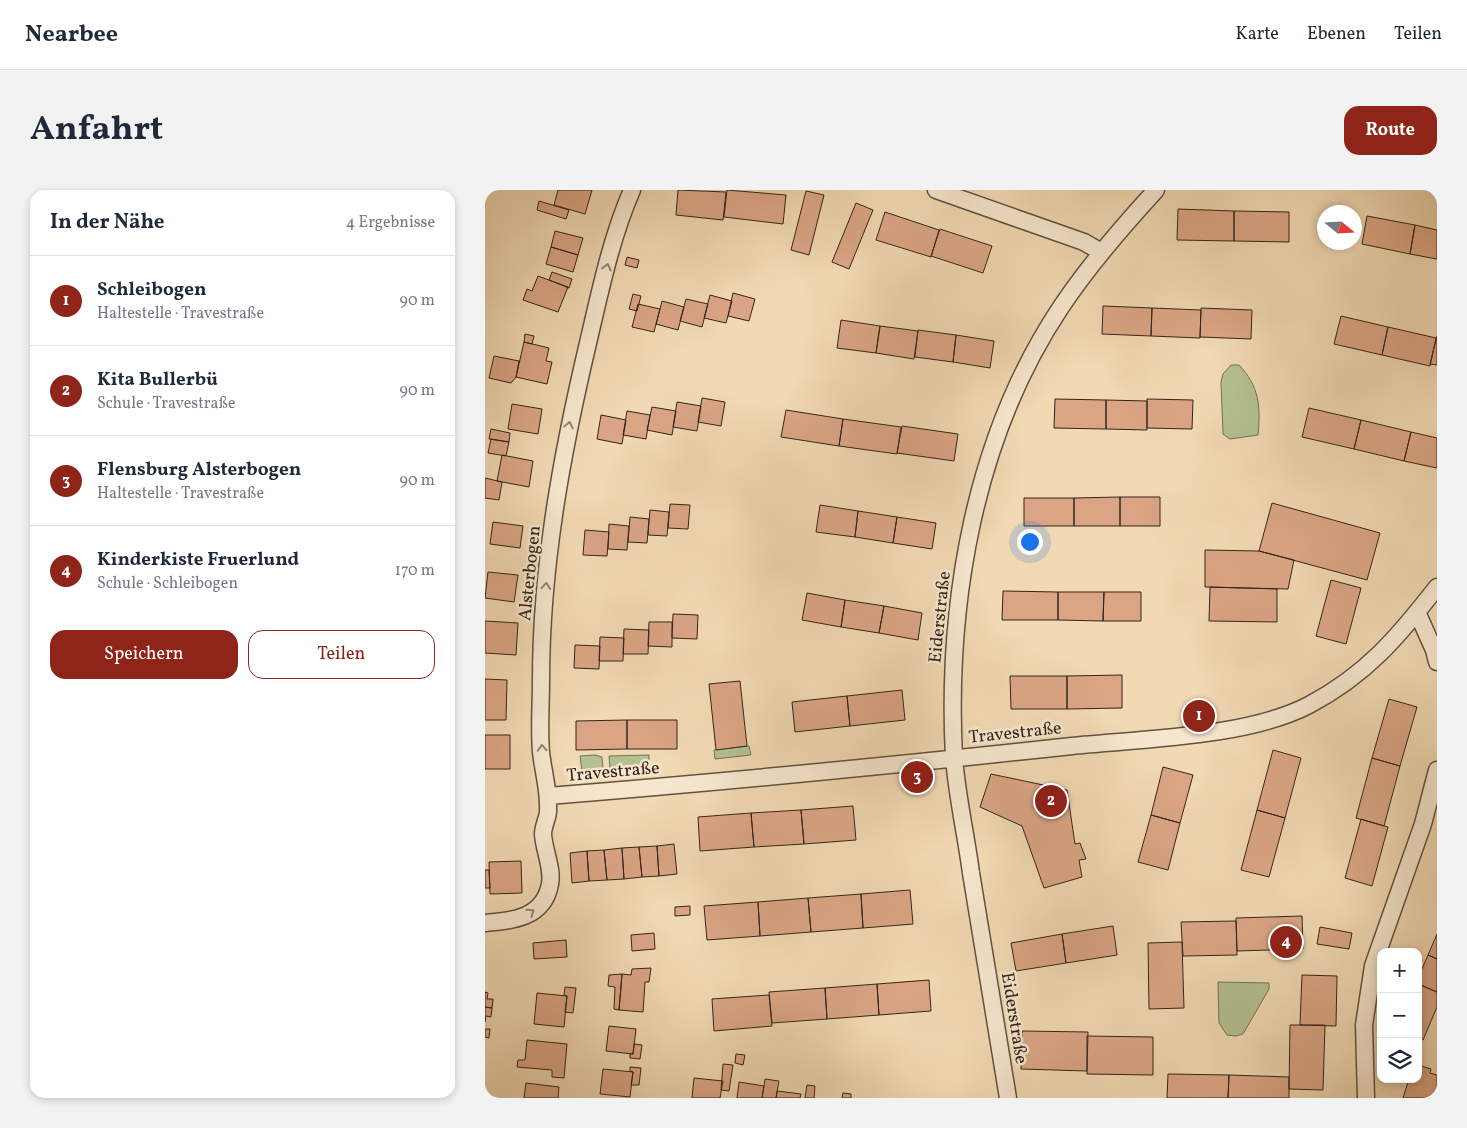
<!DOCTYPE html>
<html lang="de">
<meta charset="utf-8">
<style>
:root{--surface:#fff;--page:#f2f2f3;--text:#1f2937;--muted:#747a83;--line:#e0e1e3;--accent:#8f2418}
body{margin:0;font-family:Vollkorn,serif;background:var(--page);color:var(--text)}
.controls{position:absolute;right:15px;bottom:15px;display:grid;overflow:hidden;border-radius:10px;box-shadow:0 2px 8px #0003}
.controls button{width:45px;height:45px;display:grid;place-items:center;padding:0;border:0;border-bottom:1px solid var(--line);background:var(--surface);color:var(--text);font:25px sans-serif}
.compass{position:absolute;left:832px;top:15px;width:45px;height:45px;border-radius:50%;background:var(--surface);box-shadow:0 2px 8px #0003;rotate:108deg}
.you{position:absolute;left:544px;top:351px;width:18px;height:18px;margin:-12px;border:4px solid #fff;border-radius:50%;background:#1a73e8;box-shadow:0 0 0 8px #1a73e833}
.badge{display:grid;place-items:center;width:32px;height:32px;border-radius:50%;background:var(--accent);color:#fff;font-size:16px;font-weight:700}
.pin{position:absolute;translate:-50% -50%;border:2px solid #fff;box-shadow:0 1px 5px #0006}
.list{margin:0;padding:0;list-style:none}
h2{display:flex;justify-content:space-between;align-items:center;height:65px;margin:0;padding:0 20px;font-size:21px}
h2 small{font-size:16px;font-weight:400;color:var(--muted)}
.list li{display:grid;grid-template-columns:32px 1fr auto;gap:15px;align-items:center;box-sizing:border-box;height:90px;padding:0 20px;border-top:1px solid var(--line)}
.list b{display:block;font-size:19px;white-space:nowrap}
.list p{margin:0;font-size:16px;white-space:nowrap;color:var(--muted)}
.list em{font-size:16px;font-style:normal;color:var(--muted)}
.actions{display:flex;gap:10px;padding:15px 20px}
.actions a{flex:1;padding:11px 0;border:1px solid var(--accent);border-radius:15px;text-align:center;font-size:18px;color:var(--accent)}
.actions .main{background:var(--accent);color:#fff}
.icon{flex:none;width:28px;height:28px;fill:none;stroke:currentColor;stroke-width:2;stroke-linecap:round;stroke-linejoin:round}
.map{position:relative;flex:none;width:952px;height:908px;overflow:hidden;border-radius:15px}
header{display:flex;align-items:center;gap:30px;box-sizing:border-box;height:70px;padding:0 25px;background:var(--surface);border-bottom:1px solid var(--line)}
header strong{font-size:24px}
nav{display:flex;gap:28px;margin-inline-start:auto;font-size:18px}
.intro{display:flex;align-items:center;justify-content:space-between;box-sizing:border-box;height:120px;padding:0 30px}
h1{margin:0;font-size:35px}
.button{padding:12px 22px;border-radius:15px;background:var(--accent);color:#fff;font-size:18px;font-weight:700}
main{display:flex;gap:30px;padding:0 30px}
aside{flex:1;background:var(--surface);border-radius:15px;box-shadow:0 2px 8px #0003}
.map>svg:first-child{display:block}
</style>
<header>
<strong>Nearbee</strong>
<nav><a>Karte</a><a>Ebenen</a><a>Teilen</a></nav>
</header>
<div class="intro"><h1>Anfahrt</h1><a class="button">Route</a></div>
<main>
<aside>
<h2>In der Nähe<small>4 Ergebnisse</small></h2>
<ul class="list">
<li><span class="badge">1</span><div><b>Schleibogen</b><p>Haltestelle · Travestraße</p></div><em>90 m</em></li>
<li><span class="badge">2</span><div><b>Kita Bullerbü</b><p>Schule · Travestraße</p></div><em>90 m</em></li>
<li><span class="badge">3</span><div><b>Flensburg Alsterbogen</b><p>Haltestelle · Travestraße</p></div><em>90 m</em></li>
<li><span class="badge">4</span><div><b>Kinderkiste Fruerlund</b><p>Schule · Schleibogen</p></div><em>170 m</em></li>
</ul>
<div class="actions"><a class="main">Speichern</a><a>Teilen</a></div>
</aside>
<div class="map">
<svg width="952" height="908" viewBox="0 0 952 908">
<rect width="100%" height="100%" fill="#f1d9b3"/>
<filter id="stains"><feTurbulence type="fractalNoise" baseFrequency=".004" numOctaves="4"/><feColorMatrix values="0 0 0 0 .2 0 0 0 0 .09 0 0 0 0 .02 0 0 0 .5 -.17"/></filter>
<radialGradient id="worn" r=".72"><stop offset=".6" stop-color="#630" stop-opacity="0"/><stop offset="1" stop-color="#630" stop-opacity=".3"/></radialGradient>
<path fill="#b4c091" stroke="#747255" d="M746,175H754C774,196 776,216 773,245L745,249L738,244L736,192L738,184Z
M264,556L266,565L230,569L229,560Z
M110,565L117,567L118,579L97,581L95,566Z
M164,565V575L125,578L124,566Z
M733,792L784,793V799L758,844L751,846L742,845L734,833Z"/>
<path fill="#dba585" stroke="#352419" d="M73,0H107L100,24L69,15Z
M193,0L241,2L238,30L191,25Z
M242,0L301,5L298,34L239,27Z
M321,1L339,5L324,65L306,60Z
M54,11L84,20L81,29L52,20Z
M371,13L388,20L364,79L347,72Z
M693,19L749,21V51L692,50Z
M749,21L804,22V52L749,51Z
M400,22L454,40L446,67L391,50Z
M882,26L930,35L925,64L877,54Z
M930,35L952,40V69L925,64Z
M455,39L507,56L498,83L446,66Z
M70,41L98,48L93,65L66,57Z
M66,57L93,65L88,82L61,74Z
M142,67L154,70L152,78L140,75Z
M67,82L87,89L84,98L64,90Z
M53,86L83,97L73,122L38,110L42,99L47,101Z
M248,103L270,109L264,131L243,126Z
M148,104L156,106L152,121L144,119Z
M225,105L247,111L241,133L219,128Z
M201,109L223,114L217,137L195,131Z
M177,111L199,117L193,140L171,134Z
M153,114L175,119L169,142L147,137Z
M618,116L667,118L666,146L617,144Z
M667,118L716,120L715,148L666,146Z
M716,118L767,120L766,149L715,147Z
M856,126L903,137L897,165L849,154Z
M356,130L395,136L391,163L352,158Z
M395,136L433,141L429,169L391,163Z
M903,137L951,148L945,176L897,165Z
M433,140L471,145L468,172L430,167Z
M40,144L49,146L47,154L39,152Z
M471,145L509,151L505,178L468,172Z
M952,146V175L945,174Z
M39,152L64,158L61,171L67,172L62,194L31,187Z
M9,166L34,171L31,187L26,193L4,188Z
M217,208L240,212L236,236L213,232Z
M570,209L621,210V239L569,238Z
M662,209L708,210L707,239L662,238Z
M621,210L662,211V240L621,239Z
M192,212L216,216L212,241L188,237Z
M27,214L57,219L53,244L23,239Z
M167,217L191,221L187,245L162,240Z
M824,218L876,230L869,259L817,247Z
M301,220L358,229L354,256L296,247Z
M142,221L165,225L161,249L138,245Z
M116,225L141,230L137,254L112,249Z
M358,229L416,237L412,264L354,256Z
M876,230L926,242L919,271L869,259Z
M417,236L473,244L469,271L412,263Z
M6,239L25,243L24,252L4,249Z
M926,242L952,248V278L919,271Z
M6,249L24,252L21,266L3,263Z
M17,265L48,271L44,297L12,291Z
M0,288L17,292L14,310L0,308Z
M635,307H675V336H635Z
M635,307V336H589V308Z
M539,308H589V336H539Z
M787,313L895,343L882,390L774,361Z
M185,314L205,315L203,339L183,338Z
M335,315L373,321L370,347L331,342Z
M165,320L184,322L182,346L163,345Z
M373,321L412,327L408,353L370,347Z
M145,327L164,329L162,353L143,352Z
M412,327L451,333L447,359L408,353Z
M8,332L38,336L35,358L5,354Z
M124,334L144,336L142,360L123,359Z
M100,340L124,342L122,366L98,365Z
M720,360L774,361L809,370L803,399L720,397Z
M3,382L33,385L29,412L0,408Z
M846,390L876,398L861,454L831,446Z
M725,397L792,399V432L724,431Z
M518,401L573,402V430H517Z
M573,402H619L618,431L573,430Z
M619,402H656V431H618Z
M322,403L360,410L356,437L317,430Z
M360,410L399,416L394,443L356,437Z
M399,416L437,423L433,450L394,443Z
M188,424L213,425L212,449L187,448Z
M0,431L33,433L31,465L0,463Z
M164,432H187V457L163,456Z
M139,439L164,440L163,464H138Z
M115,447L139,448L138,471H114Z
M90,455L115,456L114,479L89,478Z
M637,485V518L582,519V486Z
M525,486H582V519H526Z
M0,489L22,490L21,530H0Z
M255,491L262,556L231,560L224,494Z
M417,500L420,530L365,536L362,506Z
M362,506L365,536L310,542L307,512Z
M904,509L932,517L915,576L887,568Z
M142,530V559L91,560V531Z
M142,530H192V559H142Z
M0,545H25V579H0Z
M788,560L816,568L800,628L772,620Z
M887,568L915,576L899,636L871,628Z
M678,577L708,585L695,633L666,625Z
M506,584L582,600L590,654L595,653L601,669L594,670L597,687L559,698L537,636L495,617Z
M368,616L371,650L319,654L316,620Z
M316,620L319,654L269,657L266,623Z
M772,620L800,628L784,687L756,680Z
M266,623L269,657L215,661L213,627Z
M666,625L695,633L683,680L653,672Z
M876,629L903,637L887,696L860,688Z
M189,654L192,684L174,686L172,656Z
M172,656L174,686L157,687L154,657Z
M154,657L157,687L139,689L137,658Z
M137,658L139,689L122,690L119,660Z
M119,660L122,690L104,691L102,661Z
M102,661L104,691L87,693L85,663Z
M36,671L37,703L5,704L4,672Z
M0,680H4L5,698H0Z
M425,700L428,734L378,738L376,704Z
M376,704L378,738L326,742L323,708Z
M323,708L326,742L275,746L273,712Z
M273,712L275,746L222,750L219,716Z
M205,716V725L190,726V717Z
M817,726L818,759L752,761L751,728Z
M751,731L752,765L698,766L696,732Z
M628,736L632,765L581,773L577,744Z
M835,737L867,743L864,759L832,754Z
M169,743L170,759L147,761L146,745Z
M577,744L581,773L531,781L526,753Z
M952,744V769L943,765Z
M81,750L82,767L49,769L48,753Z
M697,752L699,818L664,819L663,753Z
M943,765L952,769V802L933,794V788Z
M166,778L164,792H160L158,822L134,820L137,784L146,785L147,779Z
M137,784L134,820L129,819L130,797L123,796L124,785Z
M817,785L852,786L851,836L815,835Z
M444,790L446,821L394,825L392,794Z
M392,794L394,825L342,829L340,798Z
M933,794L952,802V817L938,850L933,848Z
M80,797L91,798L88,823L80,822L82,806L79,805Z
M340,798L342,829L287,833L284,802Z
M0,802L3,803L2,809H8L7,818L0,817Z
M52,803L82,806L79,837L49,834Z
M284,805L287,836L229,841L227,809Z
M0,817L7,818L6,827L1,826L0,832Z
M805,835H840L838,900L804,899Z
M124,836L151,839L148,864L121,861Z
M0,839H5L4,848L0,847Z
M537,841L603,842L602,881L536,879Z
M602,846L668,847V885L602,884Z
M42,850L82,854L79,888L67,887V880L32,877L33,870H40Z
M149,854L157,855L155,869L145,868V864H148Z
M251,864L260,865L258,875L250,873Z
M238,874L248,875L244,901L236,900Z
M933,875L946,879L945,883L952,885V908H918L924,889H933Z
M145,877L156,878L154,895H146L148,882L145,881Z
M118,879L148,882L145,907L115,904Z
M683,884L744,885L743,908H682Z
M744,885L804,887V908H743Z
M209,888L238,891L235,908H207Z
M280,889L294,891L291,908H277Z
M254,892L279,896L277,908H252Z
M41,893L74,897L73,908H39Z
M322,895L330,896L329,908H320Z
M292,901L316,904L315,908H291Z
M358,903L366,904V908H357Z"/>
<g fill="none" stroke-linecap="round" stroke-linejoin="round">
<defs>
<path id="minor" d="M451,0L599,52L616,62
M932,422L949,460L952,472
M63,606C237,592 412,575 587,556C656,549 763,547 824,515C881,485 913,447 952,397
M0,733C27,731 59,728 65,694C68,678 59,661 58,644C58,636 63,628 63,621C64,600 58,581 56,562C54,538 56,514 56,490C56,376 77,263 103,153C115,102 126,48 147,0
M523,908C510,833 498,758 486,683C481,645 472,606 469,568C461,414 489,247 576,117C604,75 637,37 671,0
M881,908L879,835L888,776L938,634L952,580"/>
</defs>
<use href="#minor" stroke="#645140" stroke-width="19"/>
<use href="#minor" stroke="#f6e6ce" stroke-width="16"/>
</g>
<defs><path id="oneway-chevron" d="M-2-3.5L2.5 0L-2 3.5" fill="none" stroke-width="1.6" stroke-linecap="round" stroke-linejoin="round" transform="scale(1.25)"/></defs>
<g stroke="#968574">
<use href="#oneway-chevron" transform="translate(122 77) rotate(-76)"/>
<use href="#oneway-chevron" transform="translate(84 235) rotate(-77)"/>
<use href="#oneway-chevron" transform="translate(61 396) rotate(-85)"/>
<use href="#oneway-chevron" transform="translate(57 558) rotate(-93)"/>
<use href="#oneway-chevron" transform="translate(46 722) rotate(-35)"/>
</g>
<g text-anchor="middle" stroke-width="5" stroke-linejoin="round" paint-order="stroke">
<g font-size="18" fill="#352419" stroke="#f6e6ce">
<text transform="translate(44 383) rotate(-84)" y="6">Alsterbogen</text>
<text transform="translate(454 427) rotate(-84)" y="6">Eiderstraße</text>
<text transform="translate(530 542) rotate(-6)" y="6">Travestraße</text>
<text transform="translate(128 581) rotate(-5)" y="6">Travestraße</text>
<text transform="translate(530 828) rotate(81)" y="6">Eiderstraße</text>
</g>
</g>
<rect width="100%" height="100%" filter="url(#stains)"/>
<rect width="100%" height="100%" fill="url(#worn)"/>
</svg>
<div class="controls">
<button>+</button>
<button>−</button>
<button><svg class="icon" aria-label="layers" viewBox="0 0 24 24"><path d="M12 4l9 5-9 5-9-5zM3 14l9 5 9-5"/></svg></button>
</div>
<svg class="compass" viewBox="-18 -18 36 36"><path d="M0-13l5 13h-10z" fill="#e53935"/><path d="M0 13l5-13h-10z" fill="#747a83"/></svg>
<div class="you"></div>
<div class="pin badge" style="left:714px;top:526px">1</div>
<div class="pin badge" style="left:566px;top:611px">2</div>
<div class="pin badge" style="left:432px;top:587px">3</div>
<div class="pin badge" style="left:801px;top:752px">4</div>
</div>
</main>
